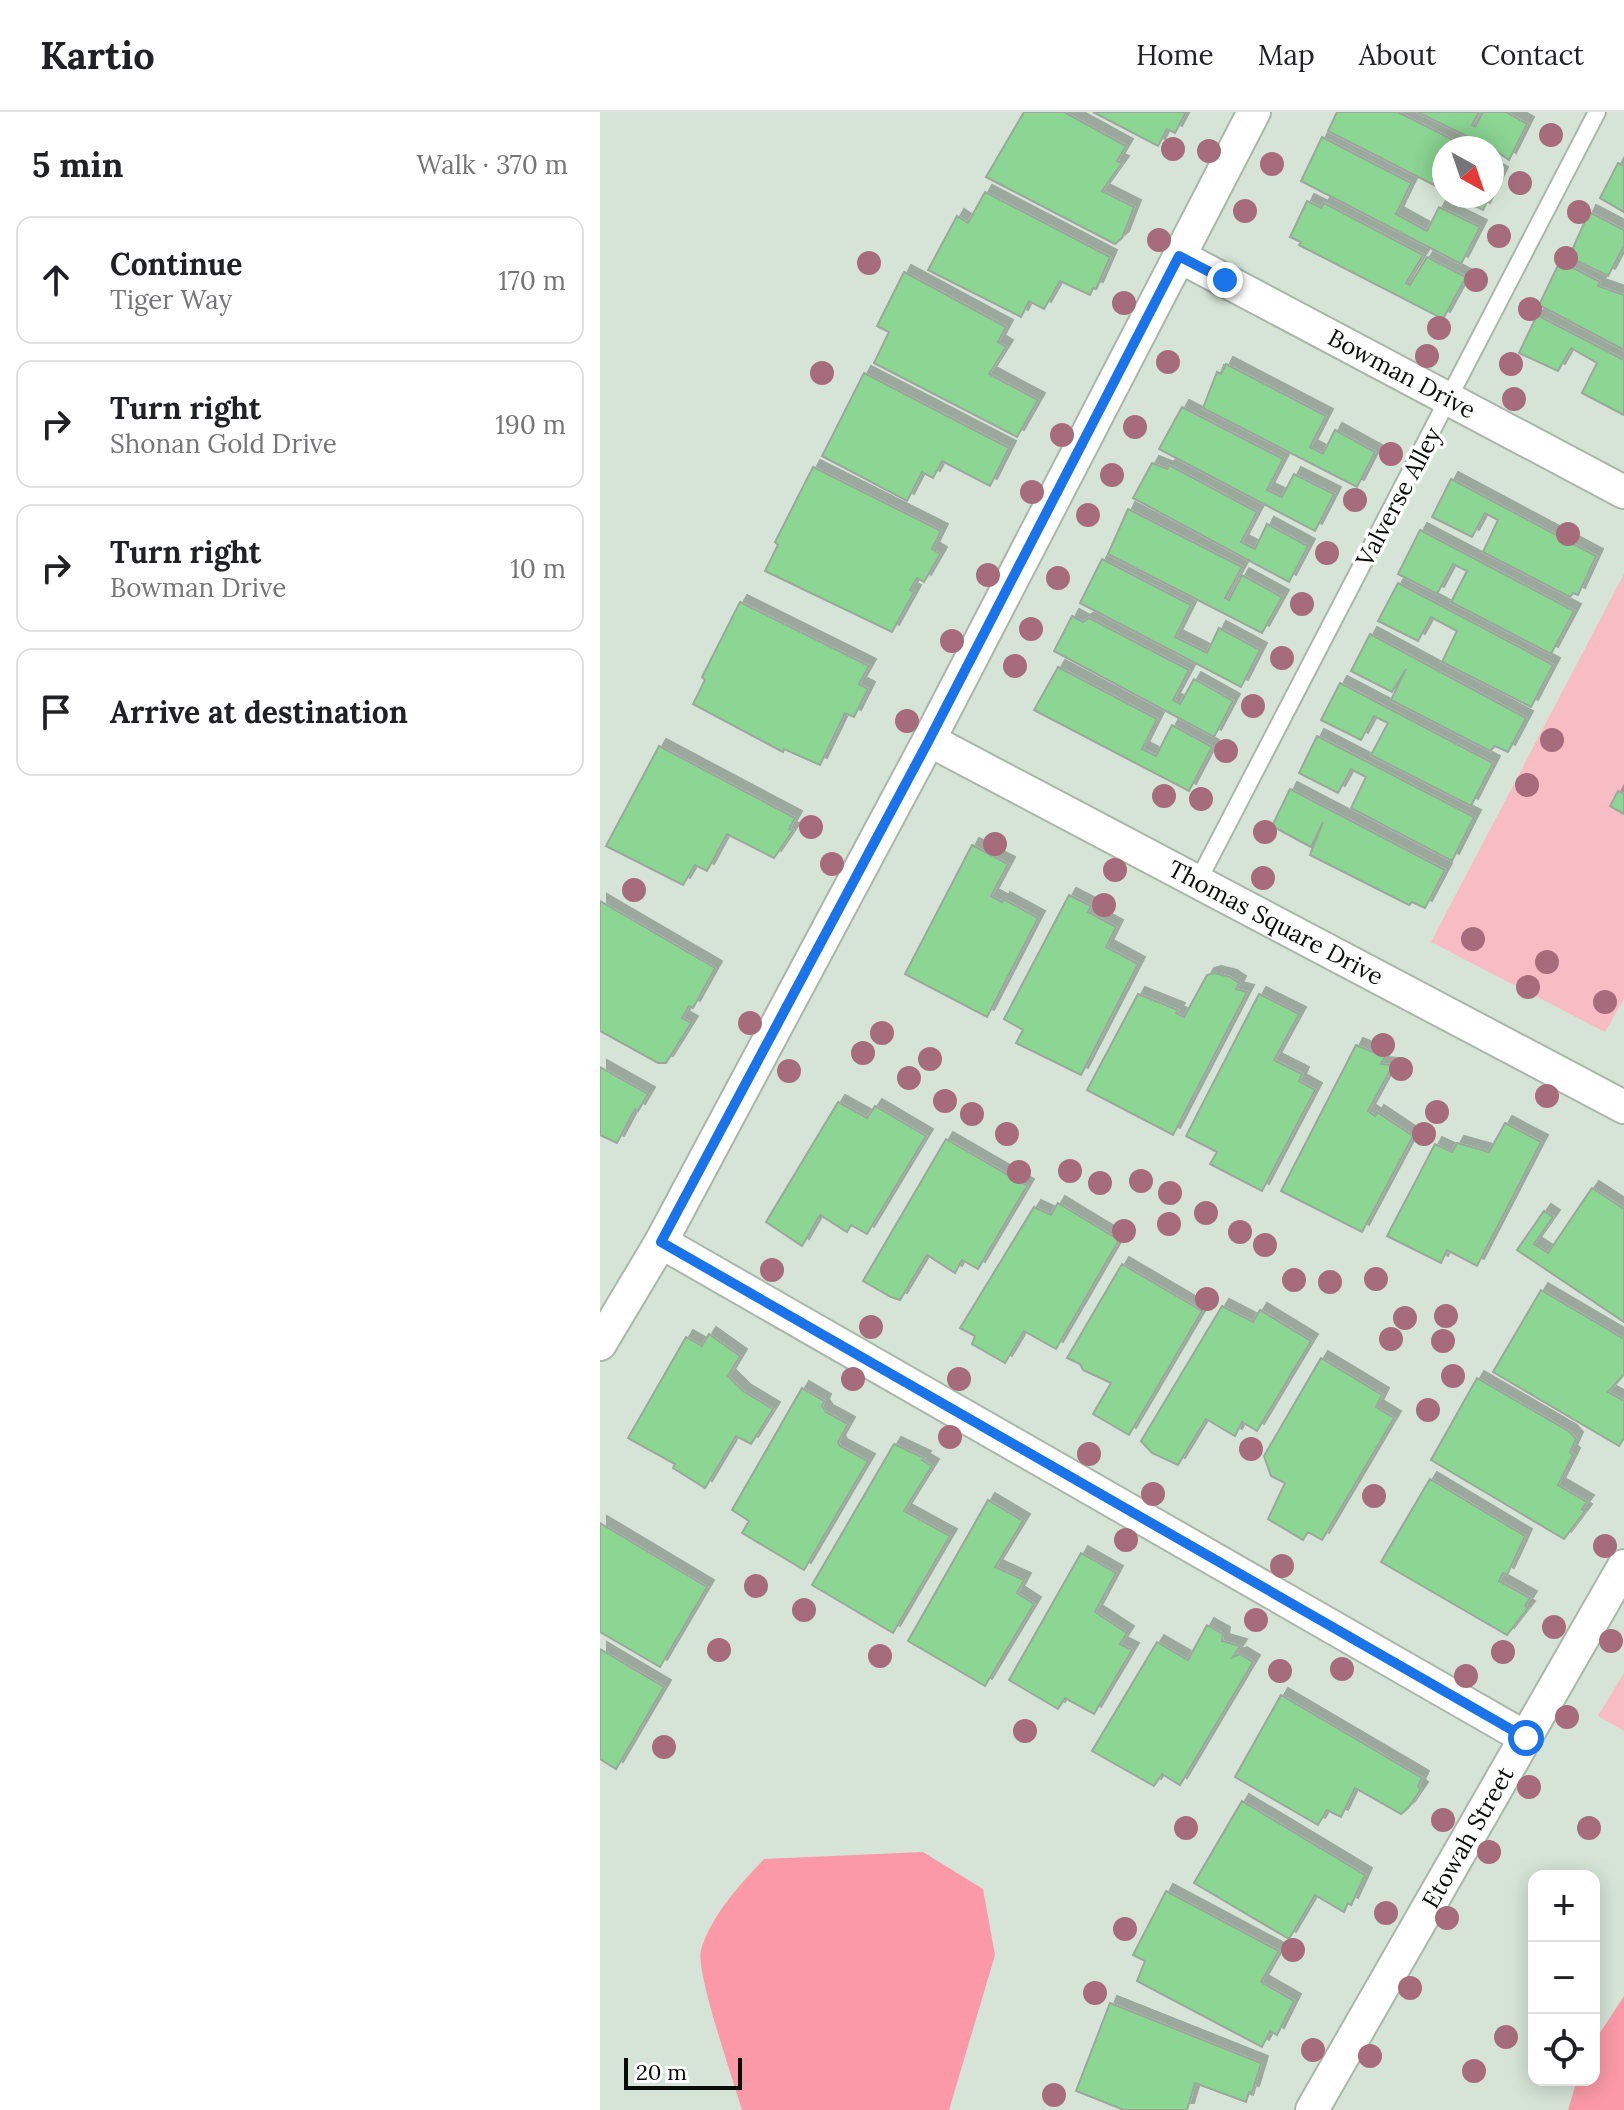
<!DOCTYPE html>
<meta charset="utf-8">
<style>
:root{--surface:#fff;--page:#f6f6f6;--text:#202124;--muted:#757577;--line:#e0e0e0}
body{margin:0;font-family:Lora,serif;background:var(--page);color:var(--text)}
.controls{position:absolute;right:24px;bottom:24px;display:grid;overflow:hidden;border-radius:16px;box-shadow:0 4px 20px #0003}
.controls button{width:72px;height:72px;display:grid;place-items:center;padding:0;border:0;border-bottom:2px solid var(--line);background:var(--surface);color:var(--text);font:40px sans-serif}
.compass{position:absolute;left:832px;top:24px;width:72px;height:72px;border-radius:50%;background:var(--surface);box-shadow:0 4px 20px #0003;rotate:140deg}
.scale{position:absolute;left:24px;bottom:20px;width:118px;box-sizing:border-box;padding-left:8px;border:4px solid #080d08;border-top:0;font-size:22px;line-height:28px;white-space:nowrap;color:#080d08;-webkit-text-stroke:6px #fff;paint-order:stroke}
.stop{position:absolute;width:24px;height:24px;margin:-18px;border:6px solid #1a73e8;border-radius:50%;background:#fff}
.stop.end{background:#1a73e8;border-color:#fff;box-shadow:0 2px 8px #0008}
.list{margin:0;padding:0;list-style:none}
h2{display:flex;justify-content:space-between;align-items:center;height:104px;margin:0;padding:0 32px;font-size:34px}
h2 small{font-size:26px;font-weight:400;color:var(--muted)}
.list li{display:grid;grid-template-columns:52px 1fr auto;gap:24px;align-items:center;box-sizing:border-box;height:128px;margin:0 16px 16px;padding:0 16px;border:2px solid var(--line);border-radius:16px}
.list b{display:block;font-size:30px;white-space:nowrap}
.list p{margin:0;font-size:26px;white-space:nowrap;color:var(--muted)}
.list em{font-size:26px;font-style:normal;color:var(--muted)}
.icon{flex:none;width:44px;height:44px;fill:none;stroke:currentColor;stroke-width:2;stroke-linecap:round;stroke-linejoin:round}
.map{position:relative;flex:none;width:1024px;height:1998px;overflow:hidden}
header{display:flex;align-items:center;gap:48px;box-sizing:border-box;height:112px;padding:0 40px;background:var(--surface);border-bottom:2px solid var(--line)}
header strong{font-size:38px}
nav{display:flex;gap:44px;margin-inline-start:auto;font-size:28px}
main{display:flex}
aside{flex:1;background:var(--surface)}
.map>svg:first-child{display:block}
</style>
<header>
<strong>Kartio</strong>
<nav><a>Home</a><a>Map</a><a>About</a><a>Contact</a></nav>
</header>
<main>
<aside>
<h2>5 min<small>Walk · 370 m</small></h2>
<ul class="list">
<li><svg class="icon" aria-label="ahead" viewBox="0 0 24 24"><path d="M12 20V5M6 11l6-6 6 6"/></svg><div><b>Continue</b><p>Tiger Way</p></div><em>170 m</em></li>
<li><svg class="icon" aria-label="right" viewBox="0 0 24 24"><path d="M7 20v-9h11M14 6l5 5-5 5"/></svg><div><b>Turn right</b><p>Shonan Gold Drive</p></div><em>190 m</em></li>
<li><svg class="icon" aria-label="right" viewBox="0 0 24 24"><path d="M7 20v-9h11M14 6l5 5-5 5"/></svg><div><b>Turn right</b><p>Bowman Drive</p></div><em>10 m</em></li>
<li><svg class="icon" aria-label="arrive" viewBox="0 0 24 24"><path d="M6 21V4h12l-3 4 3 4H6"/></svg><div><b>Arrive at destination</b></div></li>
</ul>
</aside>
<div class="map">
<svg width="1024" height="1998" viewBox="0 0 1024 1998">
<defs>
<filter id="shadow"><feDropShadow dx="7" dy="-7" stdDeviation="0" flood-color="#0004"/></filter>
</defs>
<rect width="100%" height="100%" fill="#d5e4d6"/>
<path fill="#f8bcc4" d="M1024,462V887L1005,920L831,830Z
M1024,1561V1619L998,1604Z"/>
<path fill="#fb99a8" d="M323,1740L383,1777L395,1843L349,1998H142C134,1970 95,1859 101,1838C112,1802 139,1774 164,1747Z
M1024,1884V1998H968L977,1968H994V1930Z"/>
<path fill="#8bd693" stroke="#9aa89b" stroke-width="2" filter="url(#shadow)" d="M424,0H464L526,34L517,49L522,51L502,79L534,95L522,126L515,132L386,65Z
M493,0H586L575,21L567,17L558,34Z
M737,0H798L863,33L844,36V78L728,19Z
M817,0H879L872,13L875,15L883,0H906L927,12L909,48L892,36Z
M722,25L811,71L796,102L827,119L839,95L880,115L861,152L701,69Z
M1018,51L1024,54V100L1000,86Z
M892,57L901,62L892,80Z
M385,80L510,145L496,177L493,176L490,183L460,169L444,197L429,189L421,205L328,158L357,104L368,111Z
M855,84H890L883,98Z
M707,89L721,96L724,91L823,143L806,171L810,173L827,145L866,165L843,207L699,133L701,130L690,125Z
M989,100L1024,118V134L1008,164L969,145Z
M960,149L1000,170L998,174L1024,183V238L939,193Z
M304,160L406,215L398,230L406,235L389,262L438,288L417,325L274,251L289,220L277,214Z
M937,203L1024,248V303L982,281L997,251L971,236L958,259L919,241Z
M626,252L726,304L710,335L723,342L735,318L775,340L757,375L603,296L617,260L621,262Z
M264,261L409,336L390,374L342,349L333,366L322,360L307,389L222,344Z
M582,295L683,347L667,378L682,385L694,362L734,382L715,419L559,337Z
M552,351L567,357L569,353L657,400L641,430L655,437L667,412L708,434L689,470L533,386Z
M213,355L341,419L332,437L340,442L324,470L317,466L310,478L314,480L292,520L165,459L178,433L175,430Z
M851,367L996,444L978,483L973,481L970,485L883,440L898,408L885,401L872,425L832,405Z
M528,397L642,455L625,486L629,488L642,463L682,485L662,521L508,442Z
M820,418L974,499L951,542L851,490L867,459L853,452L837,482L798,462Z
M502,447L591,493L575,525L607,541L619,516L660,538L641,575L480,491Z
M798,471L953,553L931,595L842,550L857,519L831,505L818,529L778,509Z
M140,490L269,554L259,572L268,577L254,605L245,601L220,653L184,637L183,640L93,592L105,568L102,565Z
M472,504L483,510L489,506L589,558L573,588L580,592L594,567L633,589L614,625L454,539Z
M770,522L926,606L908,640L895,634L890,639L791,588L806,557L792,580L751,559Z
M458,555L557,607L542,637L556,644L572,613L612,635L589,679L434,598Z
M740,571L893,651L871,694L771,643L788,611L774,604L761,628L721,608Z
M717,624L874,705L852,749L751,696L766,665L751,657L738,681L699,661Z
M59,634L195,706L189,717L193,718L174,746L127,722L107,759L95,753L83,773L6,734Z
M690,677L845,758L825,796L812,790L809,793L710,743L723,710L711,735L672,714Z
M1018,679L1024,682V702L1010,694Z
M372,733L408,752L391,784L402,790L403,787L438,806L387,905L305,862Z
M469,783L491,794L488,800L516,815L506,835L538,852L481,963L416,931L423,918L404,907Z
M0,789L115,856L93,896L89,894L82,906L91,911L66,951H58L0,919Z
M614,861L630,865L639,871L636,877L647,880L573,1023L487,978L538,882L578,898L576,901L584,905L607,863Z
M659,882L699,902L674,948L702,962L699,969L715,978L662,1079L610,1052L617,1040L586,1024Z
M756,933L785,945L781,952L793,953L768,999L775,1004L777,1000L813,1024L762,1120L681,1079Z
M0,955L48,982L38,999L35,997L17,1031L0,1023Z
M238,990L267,1006L275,994L326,1024L267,1122L251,1113L247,1120L220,1103L202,1134L166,1110Z
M905,1011L941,1030L877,1154L847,1138L841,1151L787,1124L835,1032L852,1040L857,1031L889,1040Z
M346,1027L427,1074L378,1157L362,1148L355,1161L327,1143L300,1188L291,1185L263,1169Z
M992,1076L1024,1097V1210L917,1138L944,1099L953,1105L934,1132L948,1141Z
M458,1091L519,1128L456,1237L424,1219L405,1251L372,1232L375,1224L360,1216L434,1095L451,1103Z
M522,1152L602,1199L529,1323L493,1302L511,1271L483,1258L480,1252L467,1246Z
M941,1178L1024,1227V1262L1008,1280L1024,1289V1326L1019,1334L893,1260Z
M622,1194L653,1210L660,1198L711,1229L657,1319L642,1310L635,1324L606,1307L578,1353L552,1341L541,1329Z
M109,1222L140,1244L128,1264L143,1279L173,1297L151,1332L136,1324L105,1376L73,1356L75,1352L28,1326L86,1225L102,1234Z
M721,1246L782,1283L776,1295L794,1306L722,1428L708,1420L703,1428L668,1407L685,1371L671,1364L664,1344Z
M877,1266L970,1320L976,1327L970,1340L973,1343L958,1373L987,1390L982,1397L985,1399L964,1427L831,1348Z
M202,1276L224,1289L222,1294L226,1300L248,1312L238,1330L240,1334L268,1349L204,1458L142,1421L149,1409L132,1398Z
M294,1332L324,1346L322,1348L332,1354L304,1399L350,1424L293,1521L212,1473Z
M830,1367L925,1424L907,1463L903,1461L899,1469L930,1486L925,1494L928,1496L907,1523L781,1450Z
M388,1388L423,1409L395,1455L424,1468L417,1481L434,1492L385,1574L308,1529Z
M0,1411L107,1475L60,1555L0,1520Z
M481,1441L516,1461L495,1500L527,1521L520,1532L532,1538L494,1602L465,1586L458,1597L409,1568Z
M607,1513L623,1522L622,1529L640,1534L633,1545L640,1542L653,1550L580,1673L562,1662L554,1674L492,1639L557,1530L588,1548Z
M0,1537L64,1575L16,1657L0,1647Z
M681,1583L822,1666L818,1674L821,1677L808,1696L801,1702L755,1676L741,1705L727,1698L718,1713L635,1665Z
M642,1689L765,1763L751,1793L748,1791L744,1800L715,1783L689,1827L594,1771Z
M566,1779L679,1839L661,1870L694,1889L677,1923L670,1919L662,1935L537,1869L545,1849L533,1843Z
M510,1891L661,1951L652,1981L649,1980L646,1990L595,1971L587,1998H524L476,1979Z"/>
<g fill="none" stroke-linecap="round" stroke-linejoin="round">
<defs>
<path id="service" d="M598,769L997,0"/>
<g id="minor">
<path id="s1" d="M579,144L1024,380"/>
<path id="s2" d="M329,628L1024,995"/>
<path d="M61,1130L926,1626"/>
<path d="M0,1232L61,1130L329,628L654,0"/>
<path id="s3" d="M712,1998L1024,1454"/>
</g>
</defs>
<use href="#service" stroke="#a9b7aa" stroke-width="20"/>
<use href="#minor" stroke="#a9b7aa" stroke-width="36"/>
<use href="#service" stroke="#fff" stroke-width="16"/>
<use href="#minor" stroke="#fff" stroke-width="32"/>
</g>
<g fill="#a66c7c">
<circle cx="951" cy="23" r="12"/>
<circle cx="573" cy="37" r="12"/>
<circle cx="609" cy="39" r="12"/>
<circle cx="672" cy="52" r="12"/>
<circle cx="920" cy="71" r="12"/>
<circle cx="645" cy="99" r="12"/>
<circle cx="979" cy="100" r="12"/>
<circle cx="899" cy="124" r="12"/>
<circle cx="559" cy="128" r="12"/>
<circle cx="966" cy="146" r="12"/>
<circle cx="269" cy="151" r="12"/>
<circle cx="876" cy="168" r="12"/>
<circle cx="524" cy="191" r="12"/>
<circle cx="930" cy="197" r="12"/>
<circle cx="839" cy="216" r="12"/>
<circle cx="827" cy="244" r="12"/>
<circle cx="568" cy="250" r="12"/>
<circle cx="911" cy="252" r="12"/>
<circle cx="222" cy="261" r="12"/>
<circle cx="914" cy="287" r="12"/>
<circle cx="535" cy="315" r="12"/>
<circle cx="462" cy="323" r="12"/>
<circle cx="791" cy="342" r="12"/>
<circle cx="512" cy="363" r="12"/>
<circle cx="432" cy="380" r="12"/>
<circle cx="755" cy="388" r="12"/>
<circle cx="488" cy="403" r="12"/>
<circle cx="968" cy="422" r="12"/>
<circle cx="727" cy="441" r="12"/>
<circle cx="388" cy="463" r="12"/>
<circle cx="458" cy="466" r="12"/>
<circle cx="702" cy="492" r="12"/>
<circle cx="431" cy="517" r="12"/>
<circle cx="352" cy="529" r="12"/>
<circle cx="682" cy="546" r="12"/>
<circle cx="415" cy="554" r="12"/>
<circle cx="653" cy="594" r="12"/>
<circle cx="307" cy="609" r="12"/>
<circle cx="952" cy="628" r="12"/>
<circle cx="626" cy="639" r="12"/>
<circle cx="927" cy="673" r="12"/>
<circle cx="564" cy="684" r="12"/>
<circle cx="601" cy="687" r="12"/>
<circle cx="211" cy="715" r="12"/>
<circle cx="665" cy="720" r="12"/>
<circle cx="395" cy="732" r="12"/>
<circle cx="232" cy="752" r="12"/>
<circle cx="515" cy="758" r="12"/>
<circle cx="663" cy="766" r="12"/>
<circle cx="34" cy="778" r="12"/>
<circle cx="504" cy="793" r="12"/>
<circle cx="873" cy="827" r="12"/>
<circle cx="947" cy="850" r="12"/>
<circle cx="928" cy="875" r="12"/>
<circle cx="1005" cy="890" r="12"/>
<circle cx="150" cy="911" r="12"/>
<circle cx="282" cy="921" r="12"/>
<circle cx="783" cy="933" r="12"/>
<circle cx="263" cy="941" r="12"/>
<circle cx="330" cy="947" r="12"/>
<circle cx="801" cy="957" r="12"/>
<circle cx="189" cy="959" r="12"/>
<circle cx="309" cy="966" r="12"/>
<circle cx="947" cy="984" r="12"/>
<circle cx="345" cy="989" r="12"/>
<circle cx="837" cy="1000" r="12"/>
<circle cx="372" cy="1002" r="12"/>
<circle cx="407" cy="1022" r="12"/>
<circle cx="824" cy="1022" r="12"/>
<circle cx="470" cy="1059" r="12"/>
<circle cx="419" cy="1060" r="12"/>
<circle cx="541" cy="1069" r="12"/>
<circle cx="500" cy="1071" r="12"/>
<circle cx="570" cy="1081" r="12"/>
<circle cx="606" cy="1101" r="12"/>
<circle cx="569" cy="1112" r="12"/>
<circle cx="524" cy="1119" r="12"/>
<circle cx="640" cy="1120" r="12"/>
<circle cx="665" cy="1133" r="12"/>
<circle cx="172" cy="1158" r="12"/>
<circle cx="776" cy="1167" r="12"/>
<circle cx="694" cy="1168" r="12"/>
<circle cx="730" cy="1170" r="12"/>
<circle cx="607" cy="1187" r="12"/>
<circle cx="846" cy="1204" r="12"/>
<circle cx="805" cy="1206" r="12"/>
<circle cx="271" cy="1215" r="12"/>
<circle cx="791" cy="1227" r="12"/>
<circle cx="843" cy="1229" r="12"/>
<circle cx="853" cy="1264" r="12"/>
<circle cx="253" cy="1267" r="12"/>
<circle cx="359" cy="1267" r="12"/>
<circle cx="828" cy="1298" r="12"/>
<circle cx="350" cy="1325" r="12"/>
<circle cx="651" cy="1337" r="12"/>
<circle cx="489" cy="1342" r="12"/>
<circle cx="553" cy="1382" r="12"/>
<circle cx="774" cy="1384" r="12"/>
<circle cx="526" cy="1428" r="12"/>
<circle cx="1005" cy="1434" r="12"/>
<circle cx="682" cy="1454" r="12"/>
<circle cx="156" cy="1474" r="12"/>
<circle cx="204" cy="1498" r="12"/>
<circle cx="656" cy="1508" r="12"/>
<circle cx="954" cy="1515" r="12"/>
<circle cx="1011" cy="1529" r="12"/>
<circle cx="119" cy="1538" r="12"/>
<circle cx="903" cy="1540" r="12"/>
<circle cx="280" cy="1544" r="12"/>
<circle cx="742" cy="1557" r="12"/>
<circle cx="680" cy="1559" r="12"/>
<circle cx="866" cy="1564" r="12"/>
<circle cx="967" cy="1605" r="12"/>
<circle cx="425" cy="1619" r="12"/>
<circle cx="64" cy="1635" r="12"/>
<circle cx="929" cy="1675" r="12"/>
<circle cx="843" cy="1708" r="12"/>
<circle cx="586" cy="1716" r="12"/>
<circle cx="989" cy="1716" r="12"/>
<circle cx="889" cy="1740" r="12"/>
<circle cx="786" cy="1801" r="12"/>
<circle cx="847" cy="1806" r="12"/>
<circle cx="525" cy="1817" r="12"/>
<circle cx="693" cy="1838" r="12"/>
<circle cx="810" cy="1876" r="12"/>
<circle cx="495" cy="1881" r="12"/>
<circle cx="906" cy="1925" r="12"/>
<circle cx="713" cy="1938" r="12"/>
<circle cx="770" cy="1944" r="12"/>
<circle cx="874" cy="1959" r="12"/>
<circle cx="454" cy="1983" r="12"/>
</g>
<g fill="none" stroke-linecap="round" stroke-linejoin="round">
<path stroke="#1a73e8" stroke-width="10" d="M625,168L579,144L329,628L61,1130L926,1626"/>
</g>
<g text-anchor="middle" stroke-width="7" stroke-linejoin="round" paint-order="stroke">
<g font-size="24" fill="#080d08" stroke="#fff">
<text dy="8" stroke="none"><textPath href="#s1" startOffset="252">Bowman Drive</textPath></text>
<text transform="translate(799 385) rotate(-62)" y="8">Valverse Alley</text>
<text dy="8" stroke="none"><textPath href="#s2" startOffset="392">Thomas Square Drive</textPath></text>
<text dy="8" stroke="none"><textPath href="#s3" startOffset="314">Etowah Street</textPath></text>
</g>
</g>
</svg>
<div class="controls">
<button>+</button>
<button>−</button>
<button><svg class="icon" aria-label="locate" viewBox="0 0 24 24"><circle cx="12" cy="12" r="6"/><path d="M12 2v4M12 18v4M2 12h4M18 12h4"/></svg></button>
</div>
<svg class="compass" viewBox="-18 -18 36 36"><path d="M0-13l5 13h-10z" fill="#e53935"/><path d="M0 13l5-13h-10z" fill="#757577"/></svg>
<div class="scale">20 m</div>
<div class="stop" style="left:926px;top:1626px"></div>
<div class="stop end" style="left:625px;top:168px"></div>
</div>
</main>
